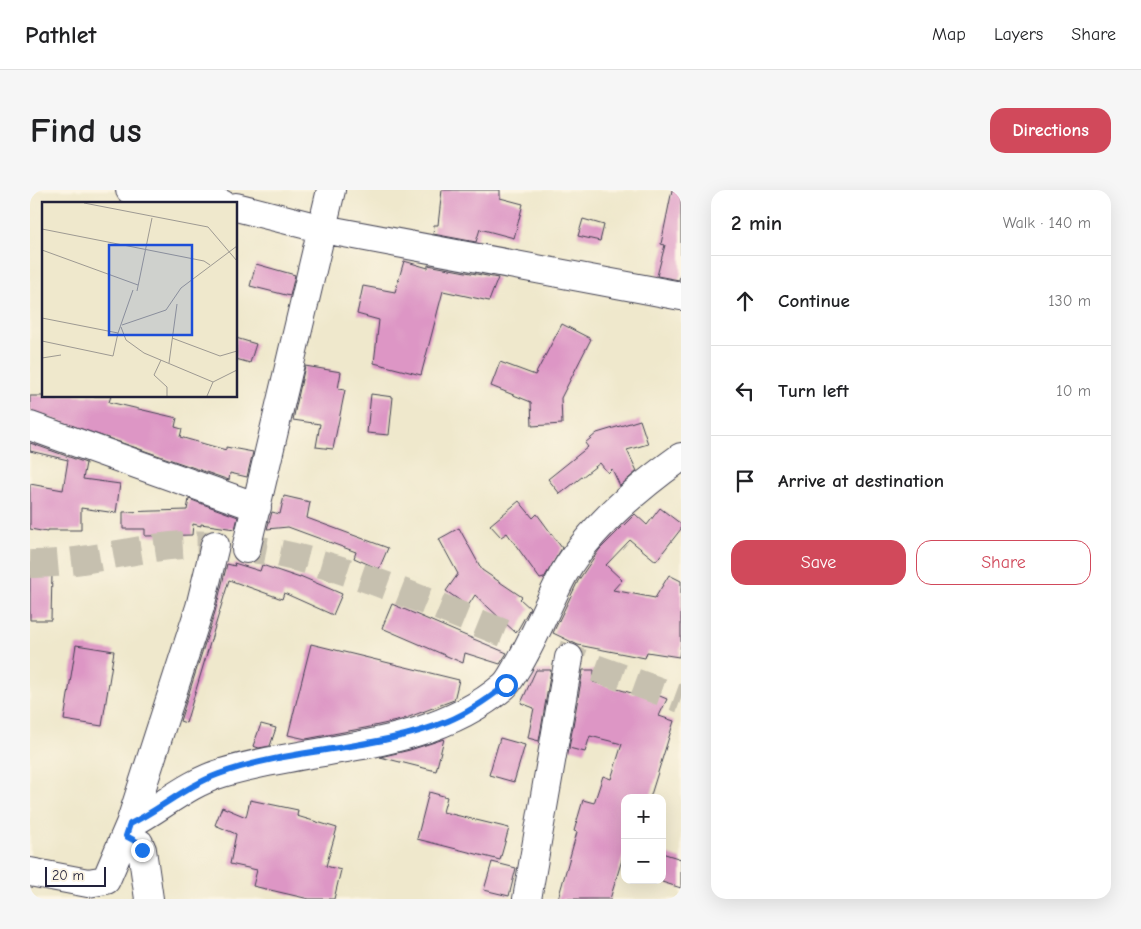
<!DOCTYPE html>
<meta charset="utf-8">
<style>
:root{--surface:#fff;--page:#f6f6f6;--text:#202124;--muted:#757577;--line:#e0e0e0;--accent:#d1495b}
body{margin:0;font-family:"Comic Neue",sans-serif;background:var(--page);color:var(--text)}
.controls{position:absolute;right:15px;bottom:15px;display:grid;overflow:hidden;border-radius:10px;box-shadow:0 5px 20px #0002}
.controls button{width:45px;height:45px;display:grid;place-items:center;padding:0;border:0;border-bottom:1px solid var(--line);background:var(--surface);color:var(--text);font:25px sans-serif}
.scale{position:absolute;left:15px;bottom:12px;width:61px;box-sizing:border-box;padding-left:5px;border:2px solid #22223b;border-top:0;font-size:14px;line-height:18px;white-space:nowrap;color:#22223b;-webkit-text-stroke:4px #fcf5e5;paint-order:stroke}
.stop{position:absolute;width:15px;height:15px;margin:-11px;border:4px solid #1a73e8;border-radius:50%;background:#fff}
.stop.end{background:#1a73e8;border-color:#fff;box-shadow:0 1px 5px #0008}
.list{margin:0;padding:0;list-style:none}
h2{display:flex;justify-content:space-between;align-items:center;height:65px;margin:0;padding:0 20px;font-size:21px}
h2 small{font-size:16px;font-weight:400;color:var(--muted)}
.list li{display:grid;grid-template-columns:32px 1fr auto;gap:15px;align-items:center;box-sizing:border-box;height:90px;padding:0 20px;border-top:1px solid var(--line)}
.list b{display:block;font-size:19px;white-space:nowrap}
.list em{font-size:16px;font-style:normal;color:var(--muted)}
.actions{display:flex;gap:10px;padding:15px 20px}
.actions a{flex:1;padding:11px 0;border:1px solid var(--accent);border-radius:15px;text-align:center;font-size:18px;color:var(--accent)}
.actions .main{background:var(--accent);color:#fff}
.icon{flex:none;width:28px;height:28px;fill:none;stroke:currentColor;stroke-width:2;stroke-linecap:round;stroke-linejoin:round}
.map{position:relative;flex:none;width:651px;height:709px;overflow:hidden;border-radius:15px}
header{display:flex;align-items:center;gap:30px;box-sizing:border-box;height:70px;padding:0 25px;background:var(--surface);border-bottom:1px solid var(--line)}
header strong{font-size:24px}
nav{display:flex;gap:28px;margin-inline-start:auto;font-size:18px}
.intro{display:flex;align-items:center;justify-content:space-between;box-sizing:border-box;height:120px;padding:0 30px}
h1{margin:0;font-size:35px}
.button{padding:12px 22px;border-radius:15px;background:var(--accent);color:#fff;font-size:18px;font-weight:700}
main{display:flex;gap:30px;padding:0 30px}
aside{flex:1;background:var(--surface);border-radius:15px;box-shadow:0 5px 20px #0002}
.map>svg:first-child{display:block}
</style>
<header>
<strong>Pathlet</strong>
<nav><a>Map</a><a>Layers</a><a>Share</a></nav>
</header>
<div class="intro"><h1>Find us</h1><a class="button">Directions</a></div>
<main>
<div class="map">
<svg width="651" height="709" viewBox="0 0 651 709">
<rect width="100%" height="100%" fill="#fcf5e5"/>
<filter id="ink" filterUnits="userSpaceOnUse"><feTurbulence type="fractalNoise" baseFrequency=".02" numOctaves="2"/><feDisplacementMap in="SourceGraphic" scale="10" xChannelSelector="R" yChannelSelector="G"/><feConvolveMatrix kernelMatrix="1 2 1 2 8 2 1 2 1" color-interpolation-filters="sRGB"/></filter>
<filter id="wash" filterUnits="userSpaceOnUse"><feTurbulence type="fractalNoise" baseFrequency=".0096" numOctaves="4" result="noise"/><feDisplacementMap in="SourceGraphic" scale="20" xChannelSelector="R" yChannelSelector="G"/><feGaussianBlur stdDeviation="1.12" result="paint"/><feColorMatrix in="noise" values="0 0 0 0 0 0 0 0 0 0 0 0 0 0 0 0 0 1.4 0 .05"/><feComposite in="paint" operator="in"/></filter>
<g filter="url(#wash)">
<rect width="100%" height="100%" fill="#efe8cc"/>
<g id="blocks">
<path fill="#dd96c5" d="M412,0H470V8L493,14L484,48L450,39L446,52L403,44L404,35H408Z
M642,0H651V82L649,90L627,86L635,55L631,54Z
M553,29L574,35L570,51L548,46Z
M374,71L398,78V75L468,88L459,111L413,101L391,185L344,173L349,130L327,124L333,96L365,102Z
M226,74L265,85L260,106L220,96Z
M532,134L561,149L531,208L532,234L502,236L501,212L461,196L470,172L505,185Z
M206,148L226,154L220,173L206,169Z
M275,176L311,182L308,199L315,200L303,259L286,257L290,234L263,230Z
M341,204L363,207L359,245L337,243Z
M0,206H81L79,212L147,228L145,237L152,239L150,247L196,260V257L223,262L217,287L200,283L199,290L0,221Z
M610,230L618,254L597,260L607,281L590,296L582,279L578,283L570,273L530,304L518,289L558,257L555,253L567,243Z
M0,253L56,273L53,289L90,294L86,323L51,318V340H17V342L0,339V294L33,300L38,270L0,261Z
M254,306L280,312L277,328L358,358L349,379L324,368L326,362L258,337L237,339L242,322L250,324Z
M159,309L208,327L205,339L171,334V336L163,334L162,345L115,346V339H93V322L157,320Z
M489,311L503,328L507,324L532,358L514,388L510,389L477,343L471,347L460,335Z
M630,318L651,334V339L626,371L600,350L576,375L592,390L583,400L625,408L639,385L651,391V454L649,467L617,462L615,468L548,455L523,443L548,391L569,360L605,324L617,335Z
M429,338L452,380L492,407L490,409L500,418L486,443L445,405L438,416L416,401L428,384L409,349Z
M204,373L230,381L232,375L270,388V386L312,404L303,425L254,403L252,409L199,390L156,533L150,531L185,422L197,374L205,376Z
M0,383H22L21,430H0Z
M362,414L434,445L477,463L470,474L435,463L433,473L352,438Z
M281,454L429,490L424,510L371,530L335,538L276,549L258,545Z
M46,455L84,461L72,536L34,530Z
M506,480H521L509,551L498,548L504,518L491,513Z
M553,480H564L563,492L605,504L608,497L637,509L629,526L644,531L620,608H595V660L580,709H528L547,642L544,641L553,610L564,613L573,586L581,589L592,554L560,546L555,562L539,558Z
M231,534L246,538L240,556L229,558L223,556Z
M470,548L495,555L484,592L459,585Z
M414,549L406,581L350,567L380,560Z
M399,602L417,607L413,622L479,638L470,670L387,649Z
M220,610L268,620L267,626L307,638L296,676L311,680L304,709H279L223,696L227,680L200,674L206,644L185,635L192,617L216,627Z
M632,663L651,669V698L632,692Z
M462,672L486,678L479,706L454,700Z"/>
</g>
</g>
<g filter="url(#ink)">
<use href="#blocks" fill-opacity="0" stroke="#414051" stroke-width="1"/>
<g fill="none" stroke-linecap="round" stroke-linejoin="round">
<path stroke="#c6c0af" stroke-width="28" stroke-dasharray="28 14" stroke-linecap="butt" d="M0,374C62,375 121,351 183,355C285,360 378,405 471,442C530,466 591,487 651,509"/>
<defs>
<path id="minor" d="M100,0L173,9L192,14
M206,17L293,39L651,106
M0,236L227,317
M216,359L301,0
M100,634C131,618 158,593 192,583C284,555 397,562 474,496C480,491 484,481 489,474C506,445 518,413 534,383C560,338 609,297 651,267
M96,646L109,653L112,660L119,709
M0,682L58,693L76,690L100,634L170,417L185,355
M497,709L539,468"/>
</defs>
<use href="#minor" stroke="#414051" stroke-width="30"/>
<use href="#minor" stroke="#fff" stroke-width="28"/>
</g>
</g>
<g fill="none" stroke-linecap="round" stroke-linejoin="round" filter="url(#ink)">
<path stroke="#1a73e8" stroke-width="6" d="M112,660L109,653L96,646L100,634C131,619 156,596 189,584C263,557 345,561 418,531C440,522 458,509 476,495"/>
</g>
<g transform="translate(12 12)">
<rect width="195" height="195" fill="#efe8cc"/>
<path fill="none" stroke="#9d9992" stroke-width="1" d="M42,1L166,25L195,59M0,27L162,59L168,63M0,48L96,83M95,89L110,16M0,116L76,131L91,88M80,123L124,108L139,86L195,44M79,125L84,138L102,151L171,180M130,136L178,154L195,149M0,139L71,154L76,131M0,156L19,153M119,158L112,173L125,185V194M127,161L135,102M165,194L171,180L195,168"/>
<path fill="#1d4ed8" fill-opacity="0.15" stroke="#1d4ed8" stroke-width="2.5" d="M67,43H150V133H67Z"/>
<rect width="195" height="195" fill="none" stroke="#22223b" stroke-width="2.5"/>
</g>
</svg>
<div class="controls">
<button>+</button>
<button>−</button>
</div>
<div class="scale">20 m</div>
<div class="stop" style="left:476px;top:495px"></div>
<div class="stop end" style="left:112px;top:660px"></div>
</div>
<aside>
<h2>2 min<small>Walk · 140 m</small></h2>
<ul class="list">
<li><svg class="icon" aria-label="ahead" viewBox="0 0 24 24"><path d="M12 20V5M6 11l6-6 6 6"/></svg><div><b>Continue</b></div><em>130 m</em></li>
<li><svg class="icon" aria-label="left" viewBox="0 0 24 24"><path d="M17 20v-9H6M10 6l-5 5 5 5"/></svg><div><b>Turn left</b></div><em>10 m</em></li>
<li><svg class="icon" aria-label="arrive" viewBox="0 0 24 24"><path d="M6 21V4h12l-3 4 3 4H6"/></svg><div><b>Arrive at destination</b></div></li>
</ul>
<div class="actions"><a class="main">Save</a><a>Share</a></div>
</aside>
</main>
